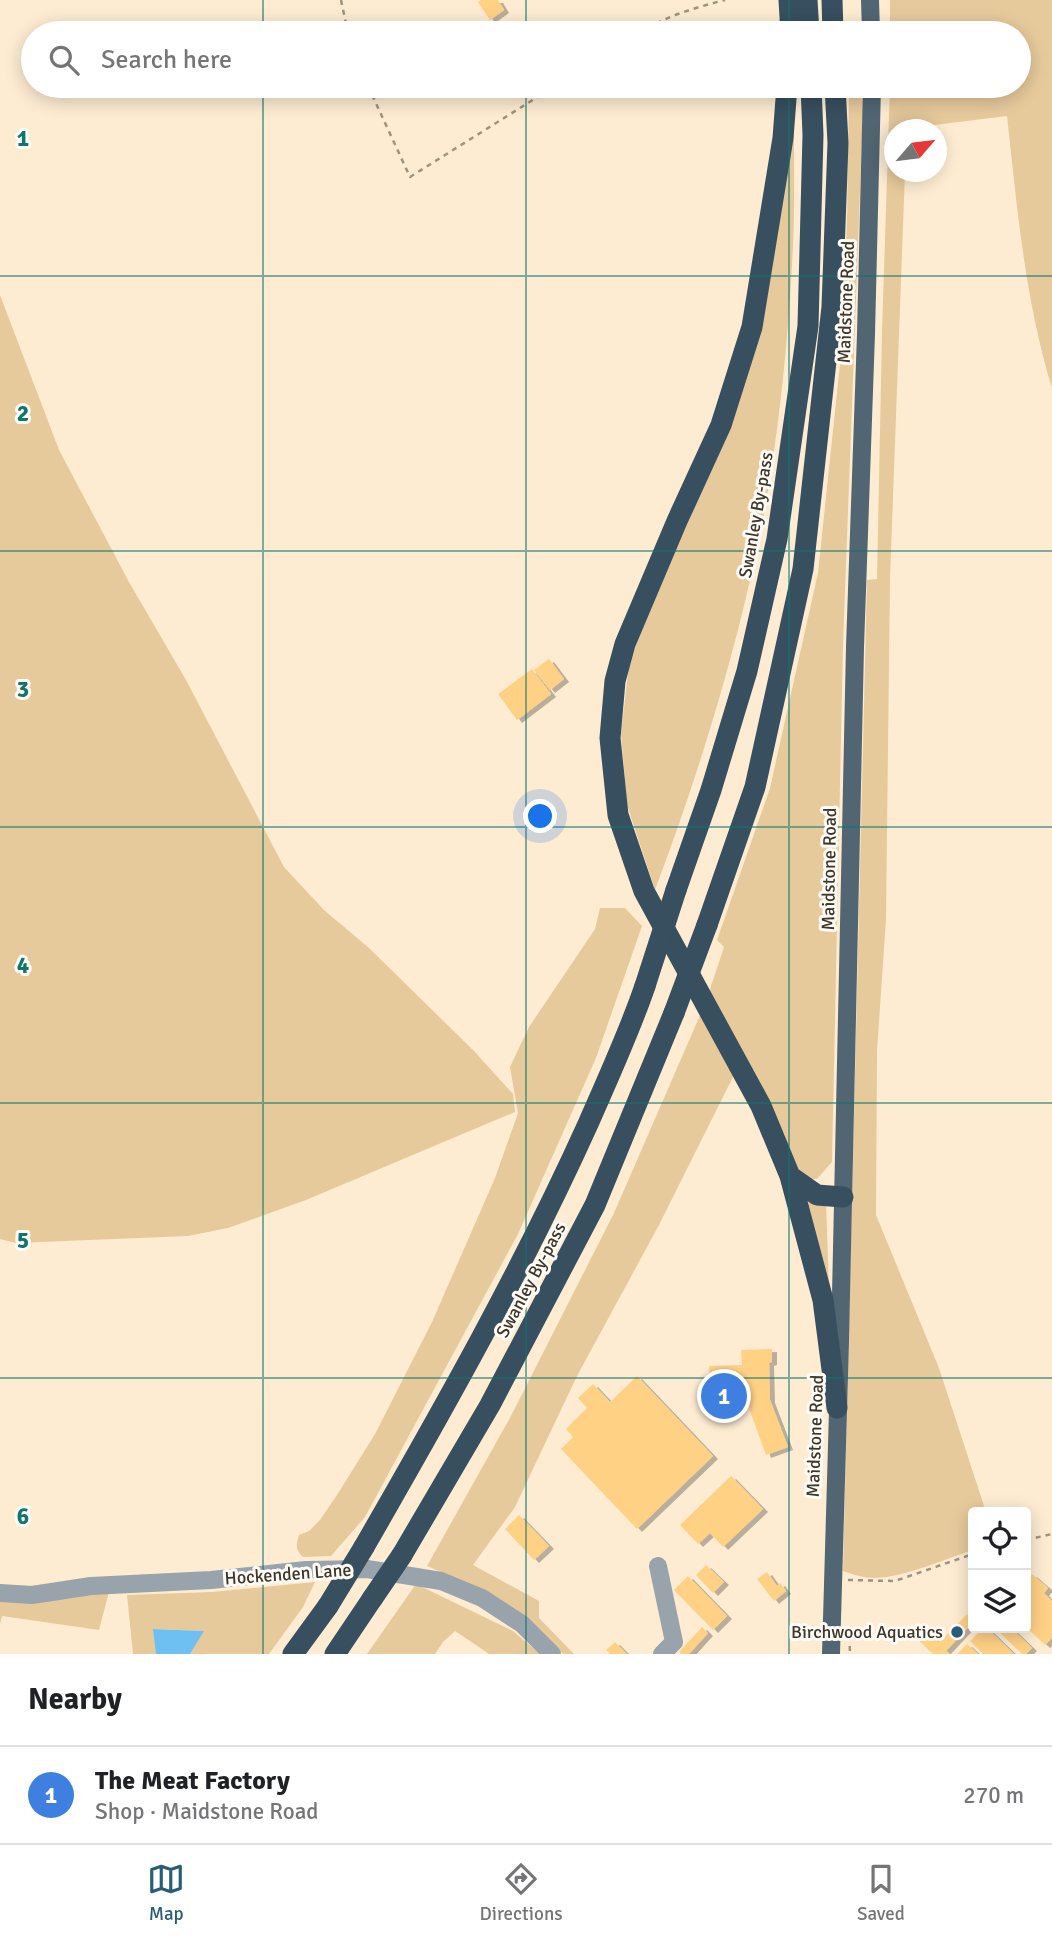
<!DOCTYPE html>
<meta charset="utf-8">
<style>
:root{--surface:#fff;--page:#f6f6f6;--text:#202124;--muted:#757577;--line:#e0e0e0;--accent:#2a5c79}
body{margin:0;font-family:Signika,sans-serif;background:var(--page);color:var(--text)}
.controls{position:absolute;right:21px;bottom:21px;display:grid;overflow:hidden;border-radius:7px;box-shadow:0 4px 18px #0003}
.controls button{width:63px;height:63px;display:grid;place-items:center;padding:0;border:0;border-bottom:2px solid var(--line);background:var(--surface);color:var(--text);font:35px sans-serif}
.compass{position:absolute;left:884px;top:119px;width:63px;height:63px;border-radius:50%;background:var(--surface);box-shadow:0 4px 18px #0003;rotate:62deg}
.you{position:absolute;left:541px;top:817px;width:24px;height:24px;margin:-18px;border:5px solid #fff;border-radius:50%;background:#1a73e8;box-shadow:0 0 0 10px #1a73e833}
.badge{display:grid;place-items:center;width:46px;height:46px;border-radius:50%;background:var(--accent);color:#fff;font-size:23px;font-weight:700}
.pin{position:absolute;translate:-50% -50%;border:4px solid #fff;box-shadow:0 2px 7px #0006}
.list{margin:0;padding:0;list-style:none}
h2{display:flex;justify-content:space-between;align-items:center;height:91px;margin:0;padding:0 28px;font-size:30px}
h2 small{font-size:23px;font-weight:400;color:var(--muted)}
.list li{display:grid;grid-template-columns:46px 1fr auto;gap:21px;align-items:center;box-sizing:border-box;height:98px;padding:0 28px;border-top:2px solid var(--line)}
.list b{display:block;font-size:26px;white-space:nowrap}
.list p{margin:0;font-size:23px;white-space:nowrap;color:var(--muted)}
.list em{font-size:23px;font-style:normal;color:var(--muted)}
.icon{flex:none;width:38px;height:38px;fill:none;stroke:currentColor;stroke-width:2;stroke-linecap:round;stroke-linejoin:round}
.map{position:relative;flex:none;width:1052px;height:1654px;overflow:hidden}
.search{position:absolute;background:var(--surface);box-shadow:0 4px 18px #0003;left:21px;right:21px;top:21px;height:77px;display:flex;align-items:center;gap:18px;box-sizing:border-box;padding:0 24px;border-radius:38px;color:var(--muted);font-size:26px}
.sheet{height:189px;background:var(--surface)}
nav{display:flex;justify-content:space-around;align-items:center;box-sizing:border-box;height:98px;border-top:2px solid var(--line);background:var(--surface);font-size:19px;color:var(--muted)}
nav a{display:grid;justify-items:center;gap:4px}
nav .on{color:var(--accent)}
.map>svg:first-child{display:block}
</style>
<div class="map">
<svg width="1052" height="1654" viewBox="0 0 1052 1654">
<defs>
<filter id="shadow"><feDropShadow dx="5" dy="3" stdDeviation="0" flood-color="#0004"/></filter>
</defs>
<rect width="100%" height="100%" fill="#fdecd2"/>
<path fill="#e7ca9c" d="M890,0H1052V388C1025,300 1017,207 1007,116L894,130V172H905L890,579L886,919L877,1051L876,1215L939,1368L986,1512H973V1550C946,1559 904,1577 876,1578C864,1578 854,1575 843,1571L867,580L877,579L882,331L890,86H1019V33H890Z
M852,86H862L863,112L843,644L832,1162L817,1179H810L800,1172L709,992L724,947L717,940L770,788L818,573L842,345L847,219L849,89H855Z
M791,131L794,133C794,177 795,221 792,265C788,344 779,425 766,503C742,634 702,765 655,890L627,805L621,734L629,664L654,594L729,428L771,275Z
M0,295L59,450L129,582L186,680L284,867L324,910L369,948L474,1051L513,1094L515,1112L306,1200L228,1228L188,1236L16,1243L0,1239Z
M600,908H625L642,926L596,1058L518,1234L365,1517L331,1556L303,1557C295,1550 296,1544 299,1535L309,1531L320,1520L337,1495L375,1434L432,1322L495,1178L518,1113L510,1067L529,1027L595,929Z
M701,1013L734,1075L659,1225L577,1376L515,1507L473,1565L539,1601V1618L574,1654H563L528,1618L484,1591L427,1566L511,1416L614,1213Z
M826,1201L829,1289L800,1202Z
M315,1582L303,1607L269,1654H190L203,1631L154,1629L156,1654H133L127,1595L212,1592Z
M416,1584L513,1631L540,1654H489L455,1631L443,1642L435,1654H367Z
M109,1592L99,1630L2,1616L0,1624V1600Z"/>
<path fill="#6fc0f2" d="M153,1629L204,1631L190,1654H156Z"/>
<path fill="#ffd185" filter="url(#shadow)" d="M481,0H498L504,10L490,20L478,2Z
M549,659L564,679L550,690L534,670Z
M532,669L551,694L517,720L498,694Z
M772,1349V1362L769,1363L770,1400L788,1447L766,1455L746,1400L734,1401V1408L711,1409L709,1366L742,1365L741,1350Z
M637,1376L713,1456L637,1529L561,1449L573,1437L566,1429L587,1408L578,1398L593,1384L610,1402Z
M731,1476L763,1509L723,1547L710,1533L698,1544L680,1525Z
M519,1515L549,1546L534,1560L505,1529Z
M706,1565L724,1582L713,1593L696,1575Z
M767,1572L777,1586L780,1583L786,1591L774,1601L757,1579Z
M1026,1574L1029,1577L1032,1574L1048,1588L1044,1593L1052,1601V1638L1045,1645L1026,1627Z
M688,1576L727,1616L713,1630L674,1590Z
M967,1614L973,1622L946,1651L950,1654H933L914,1636L922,1627L939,1643Z
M702,1627L708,1633L689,1654H681L679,1652Z
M983,1628H987L1014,1654H983L970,1641Z
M995,1628H1011L1032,1648L1026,1654H1022Z
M615,1642L627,1654H610L606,1650Z
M967,1644L978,1654H957Z"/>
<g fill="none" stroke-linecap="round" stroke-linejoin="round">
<path stroke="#9e9380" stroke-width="2.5" stroke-dasharray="5 5" stroke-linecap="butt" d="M341,0L348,33
M639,33C666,16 694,8 725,0
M368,86L410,177L555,86
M1026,1540L1052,1534
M848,1580L895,1581L973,1554
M849,1626L850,1654"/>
<path stroke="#98a3ab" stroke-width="18" d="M658,1566L674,1642L662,1654
M0,1593L32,1595L91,1586L211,1580L306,1570L367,1569L441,1581L482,1598L522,1624L552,1654"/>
<path stroke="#516573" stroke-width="18" d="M870,0L871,33
M831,1654L840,1341L855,647L866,334L872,86"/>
<path stroke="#374f5f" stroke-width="21" d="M789,0L791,33
M807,0L809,33
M832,0L833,33
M787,86L783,138L752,327L721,425L677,521L625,644L615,681L610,738L618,815L644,891L761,1106L790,1176L823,1300L837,1408
M676,890L711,790L747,671L777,539L808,326L813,135L811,86
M707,925L755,787L803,569L832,307L838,143L835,86
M790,1176L817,1195L843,1197
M364,1547C444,1408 522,1270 588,1124C608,1078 629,1033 645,986
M402,1555L490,1405L595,1205L674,1013
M293,1654L328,1606
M335,1654L372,1599"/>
<path stroke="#374f5f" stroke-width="21" d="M645,986L676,890
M674,1013L707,925
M372,1599L402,1555
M328,1606L364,1547"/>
</g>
<path fill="none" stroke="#0f766e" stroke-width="2" stroke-opacity="0.55" d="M263,0V33M526,0V33M789,0V33M263,86V1654M526,86V1654M789,86V1654M0,276H1052M0,551H1052M0,827H1052M0,1103H1052M0,1378H1052"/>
<circle fill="#2a5c79" stroke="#fffbf6" stroke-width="2.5" cx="957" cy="1632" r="7"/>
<g text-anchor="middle" stroke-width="6" stroke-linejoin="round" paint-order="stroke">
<g font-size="18" fill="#3c362b" stroke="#fffbf6">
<text transform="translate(846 302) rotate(-88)" y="6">Maidstone Road</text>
<text transform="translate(756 515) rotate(-80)" y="6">Swanley By-pass</text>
<text transform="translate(829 869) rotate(-89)" y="6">Maidstone Road</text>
<text transform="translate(531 1280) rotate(-62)" y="6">Swanley By-pass</text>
<text transform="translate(815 1436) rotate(-88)" y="6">Maidstone Road</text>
<text transform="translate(288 1574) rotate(-4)" y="6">Hockenden Lane</text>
</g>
<g font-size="18" fill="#3c362b" stroke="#fffbf6" text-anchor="end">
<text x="943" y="1638">Birchwood Aquatics</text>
</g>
</g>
<g font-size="23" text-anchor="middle" font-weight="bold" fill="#0f766e" stroke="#fffbf6" stroke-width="6" stroke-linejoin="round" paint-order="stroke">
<text x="23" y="146">1</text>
<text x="23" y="421">2</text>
<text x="23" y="697">3</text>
<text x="23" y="973">4</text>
<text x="23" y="1248">5</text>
<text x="23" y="1524">6</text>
</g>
</svg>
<div class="controls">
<button><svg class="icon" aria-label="locate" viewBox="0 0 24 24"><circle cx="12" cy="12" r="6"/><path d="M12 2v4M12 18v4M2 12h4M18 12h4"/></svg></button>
<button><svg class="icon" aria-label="layers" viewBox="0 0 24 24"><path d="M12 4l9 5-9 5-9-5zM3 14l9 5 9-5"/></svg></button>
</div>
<svg class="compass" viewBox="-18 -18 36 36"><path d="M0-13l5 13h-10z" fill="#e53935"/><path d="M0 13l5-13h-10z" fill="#757577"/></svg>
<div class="you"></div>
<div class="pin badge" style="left:724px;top:1396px;background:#3f7fe0">1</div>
<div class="search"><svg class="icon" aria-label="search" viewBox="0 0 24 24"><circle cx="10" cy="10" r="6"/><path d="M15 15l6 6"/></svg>Search here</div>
</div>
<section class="sheet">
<h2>Nearby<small></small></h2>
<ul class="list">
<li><span class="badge" style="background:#3f7fe0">1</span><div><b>The Meat Factory</b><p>Shop · Maidstone Road</p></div><em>270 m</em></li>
</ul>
</section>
<nav>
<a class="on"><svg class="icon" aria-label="map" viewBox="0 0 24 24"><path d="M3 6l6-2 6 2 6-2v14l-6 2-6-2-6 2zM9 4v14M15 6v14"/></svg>Map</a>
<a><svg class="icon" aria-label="directions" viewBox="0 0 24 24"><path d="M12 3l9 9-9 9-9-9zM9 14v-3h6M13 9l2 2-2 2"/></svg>Directions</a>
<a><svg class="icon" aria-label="saved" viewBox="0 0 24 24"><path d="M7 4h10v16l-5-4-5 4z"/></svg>Saved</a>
</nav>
